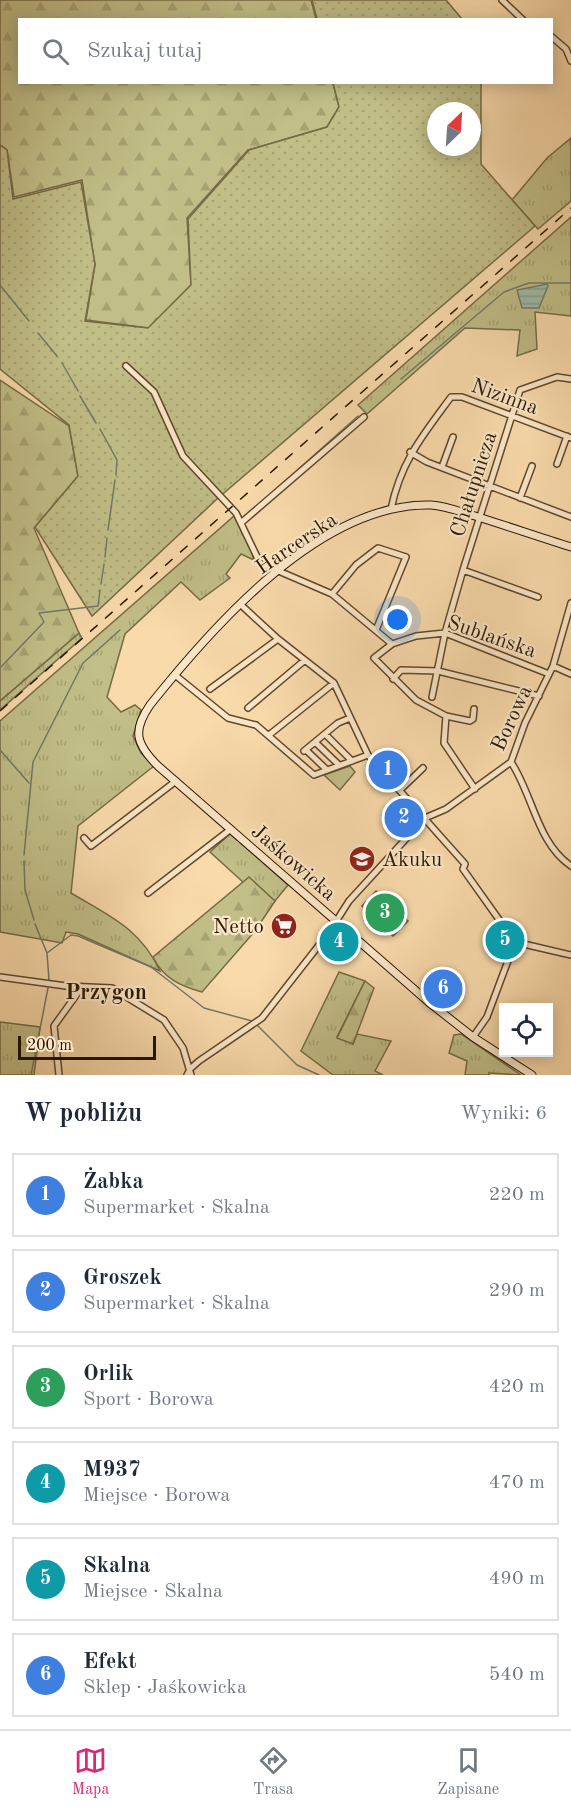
<!DOCTYPE html>
<html lang="pl">
<meta charset="utf-8">
<style>
:root{--surface:#fff;--page:#f6f6f7;--text:#1f2937;--muted:#747a83;--line:#e0e1e3;--accent:#db2777}
body{margin:0;font-family:"Old Standard TT",serif;background:var(--page);color:var(--text)}
.controls{position:absolute;right:18px;bottom:18px;display:grid;overflow:hidden;border-radius:0px;box-shadow:0 3px 15px #0003}
.controls button{width:54px;height:54px;display:grid;place-items:center;padding:0;border:0;border-bottom:2px solid var(--line);background:var(--surface);color:var(--text);font:30px sans-serif}
.compass{position:absolute;left:427px;top:102px;width:54px;height:54px;border-radius:50%;background:var(--surface);box-shadow:0 3px 15px #0003;rotate:25deg}
.scale{position:absolute;left:18px;bottom:15px;width:138px;box-sizing:border-box;padding-left:6px;border:3px solid #2a1703;border-top:0;font-size:16px;line-height:21px;white-space:nowrap;color:#2a1703;-webkit-text-stroke:4px #fbe7c8;paint-order:stroke}
.you{position:absolute;left:398px;top:620px;width:21px;height:21px;margin:-15px;border:4px solid #fff;border-radius:50%;background:#1a73e8;box-shadow:0 0 0 9px #1a73e833}
.badge{display:grid;place-items:center;width:39px;height:39px;border-radius:50%;background:var(--accent);color:#fff;font-size:20px;font-weight:700}
.pin{position:absolute;translate:-50% -50%;border:3px solid #fff;box-shadow:0 2px 6px #0006}
.list{margin:0;padding:0;list-style:none}
h2{display:flex;justify-content:space-between;align-items:center;height:78px;margin:0;padding:0 24px;font-size:26px}
h2 small{font-size:20px;font-weight:400;color:var(--muted)}
.list li{display:grid;grid-template-columns:39px 1fr auto;gap:18px;align-items:center;box-sizing:border-box;height:84px;margin:0 12px 12px;padding:0 12px;border:2px solid var(--line);border-radius:0px}
.list b{display:block;font-size:22px;white-space:nowrap}
.list p{margin:0;font-size:20px;white-space:nowrap;color:var(--muted)}
.list em{font-size:20px;font-style:normal;color:var(--muted)}
.icon{flex:none;width:33px;height:33px;fill:none;stroke:currentColor;stroke-width:2;stroke-linecap:round;stroke-linejoin:round}
.map{position:relative;flex:none;width:571px;height:1075px;overflow:hidden}
.search{position:absolute;background:var(--surface);box-shadow:0 3px 15px #0003;left:18px;right:18px;top:18px;height:66px;display:flex;align-items:center;gap:15px;box-sizing:border-box;padding:0 21px;border-radius:0px;color:var(--muted);font-size:22px}
.sheet{height:654px;background:var(--surface)}
nav{display:flex;justify-content:space-around;align-items:center;box-sizing:border-box;height:84px;border-top:2px solid var(--line);background:var(--surface);font-size:16px;color:var(--muted)}
nav a{display:grid;justify-items:center;gap:3px}
nav .on{color:var(--accent)}
.map>svg:first-child{display:block}
</style>
<div class="map">
<svg width="571" height="1075" viewBox="0 0 571 1075">
<defs>
<pattern id="grass-tufts" width="24" height="20" patternUnits="userSpaceOnUse" patternTransform="scale(1.5)"><rect width="24" height="20" fill="#c1be87"/><path d="M3 7l-1-3M5 7V3M7 7l1-3M15 17l-1-3M17 17v-4M19 17l1-3" fill="none" stroke="#a6a373"/></pattern>
<pattern id="forest-firs" width="22" height="20" patternUnits="userSpaceOnUse" patternTransform="scale(1.5)"><rect width="22" height="20" fill="#c1be87"/><path d="M5 1l3.5 6h-7zM16 11l3.5 6h-7z" fill="#a6a373"/></pattern>
<pattern id="garden-dots" width="8" height="8" patternUnits="userSpaceOnUse" patternTransform="scale(1.5)"><rect width="8" height="8" fill="#c1be87"/><path d="M2 2h.1M6 6h.1" fill="none" stroke="#a6a373" stroke-width="1.8" stroke-linecap="round"/></pattern>
<pattern id="water-rules" width="6" height="5" patternUnits="userSpaceOnUse" patternTransform="scale(1.5)"><rect width="6" height="5" fill="#9ebba8"/><path d="M0 2.5h6" fill="none" stroke="#88a08f"/></pattern>
</defs>
<rect width="100%" height="100%" fill="#f9daab"/>
<filter id="stains"><feTurbulence type="fractalNoise" baseFrequency=".00333" numOctaves="4"/><feColorMatrix values="0 0 0 0 .2 0 0 0 0 .09 0 0 0 0 .02 0 0 0 .5 -.17"/></filter>
<radialGradient id="worn" r=".72"><stop offset=".6" stop-color="#630" stop-opacity="0"/><stop offset="1" stop-color="#630" stop-opacity=".3"/></radialGradient>
<path fill="url(#grass-tufts)" stroke="#766a45" stroke-width="1.5" d="M571,138V201L538,229L512,200L547,158Z
M571,217V316L535,312L537,349L517,356L520,330L465,328L367,414L358,405Z
M234,516L249,544L254,560L241,554L226,574L230,578L200,600L181,582L125,634L107,697L121,712L135,705L141,710L133,736L141,753L154,766L78,826L71,893C109,916 140,928 160,971L78,934L66,932L62,943L0,932V721Z
M79,633L82,638L0,710V701Z
M231,833L288,885L275,901L249,878L244,883L210,852Z
M339,972L365,981L337,1037L353,1044L357,1034L391,1041L375,1071L383,1075H333L301,1051Z
M0,1022L40,1027L34,1075H0Z
M461,1034L521,1075L489,1073V1075H465L467,1061L449,1053L454,1035Z"/>
<path fill="url(#forest-firs)" stroke="#766a45" stroke-width="1.5" d="M0,0H311L316,19L20,20V82L333,83L339,107L327,127L248,150L187,218L191,285L149,328L86,320L95,265L82,180L14,197L7,150L0,145Z
M0,380L69,426L78,476L34,528L79,633L0,701Z
M249,877L275,901L255,931L202,992C180,986 163,978 153,957Z
M365,981L374,988L353,1044L337,1038Z"/>
<path fill="#c1be87" stroke="#766a45" stroke-width="1.5" d="M350,766L355,772L340,790L324,775Z
M376,891L408,921L393,936L362,906Z"/>
<path fill="url(#garden-dots)" stroke="#766a45" stroke-width="1.5" fill-rule="evenodd" d="M312,0H446L462,19H317Z
M333,83H481V164L535,226L217,499L92,616L35,527L78,476L69,425L0,369V145L7,150L13,199L81,182L95,264L85,321L148,328L191,285L188,219L249,150L327,127L339,107ZM436,111H472V147H436Z"/>
<path fill="url(#water-rules)" stroke="#707966" stroke-width="1.5" d="M547,284L548,286L539,308H522L517,290Z"/>
<g fill="none" stroke-linecap="round" stroke-linejoin="round">
<path stroke="#707966" stroke-width="1.5" d="M0,285L29,321
M38,333L57,356
M62,363L78,391
M401,379L504,292L529,283H571
M80,396L96,423
M100,429L117,460L116,475
M276,489L358,416
M108,530L115,480
M105,557L107,538
M101,584L104,564
M0,668L44,622L39,613L98,606L100,590
M0,750L29,783
M24,855L33,762L83,663L120,630
M24,861L25,890L34,920
M35,924L47,953L49,980
M47,953L71,935L78,936L151,967L204,1008L252,1021
M256,1024L297,1065L319,1075
M31,1075L48,988"/>
<defs>
<path id="street" d="M502,0L523,20
M552,37L566,49L571,61
M126,366L154,392L183,456L236,513L260,563L332,594L392,644L416,636L445,633L549,674
M410,452L427,462L571,517
M557,464L567,436
M442,467L453,437
M520,498L532,466
M391,509C401,461 423,435 451,397H462L571,438
M242,522L364,417
M463,570L538,597
M332,594L356,565L378,548L406,557L376,630
M240,604L278,639L334,683L368,755L465,864L463,869L515,942L571,955
M392,644L374,658L416,700L446,716L444,743L475,789
M553,666L571,674
M175,675L228,718L256,725L314,775L368,755
M393,679L401,670L438,671L539,696
M210,689L278,639
M432,697L445,633L463,570L520,390L557,377L571,379
M248,708L305,660
M446,716L470,721L473,719L474,709
M325,734L352,761
M269,735L334,683
M315,742L339,765
M306,750L327,770
M304,751L338,723L350,718
M511,762C533,795 537,843 571,866
M400,790L423,768
M84,838L91,846L176,781
M148,893L231,829
M0,977L66,986L112,988L164,1020L183,1048L191,1075
M473,1037L487,1017L515,942
M59,1075L54,1026L82,987
M187,1075L190,1069L199,1061L262,1018L330,931L349,901L425,818L446,809L511,762L525,723L553,666L571,603"/>
<path id="secondary" d="M532,1075L473,1037L431,1004L158,766C136,744 132,731 150,705C213,626 321,502 431,505C446,506 461,512 475,516C507,526 539,537 571,547"/>
</defs>
<use href="#street" stroke="#5e482d" stroke-width="8"/>
<use href="#secondary" stroke="#2a1703" stroke-width="9"/>
<use href="#street" stroke="#fbe7c8" stroke-width="5"/>
<use href="#secondary" stroke="#fbe7c8" stroke-width="7"/>
<path stroke="#2a1703" stroke-width="1.5" stroke-dasharray="10 10" stroke-linecap="butt" d="M0,711L571,208"/>
</g>
<defs>
<symbol id="school-disc" viewBox="-11 -11 22 22"><circle r="9.5" fill="#8f2418" stroke="#fbe7c8"/><path d="M0-5L7-2L0 1L-7-2ZM-4 1L0 2.5L4 1V4Q0 6-4 4Z" fill="#fff"/></symbol>
<symbol id="supermarket-disc" viewBox="-11 -11 22 22"><circle r="9.5" fill="#8f2418" stroke="#fbe7c8"/><path d="M-6-5.5h2.5l.6 2H6L4.5 2H-2.5L-4.4-4H-6ZM-1.5 3.2a1.3 1.3 0 1 0 .1 0ZM3 3.2a1.3 1.3 0 1 0 .1 0Z" fill="#fff"/></symbol>
</defs>
<g fill-rule="evenodd">
<use href="#school-disc" x="347" y="844" width="30" height="30"/>
<use href="#supermarket-disc" x="269" y="911" width="30" height="30"/>
</g>
<g text-anchor="middle" stroke-width="4.5" stroke-linejoin="round" paint-order="stroke">
<g font-size="21" fill="#2a1703" stroke="#fbe7c8">
<text transform="translate(505 396) rotate(20)" y="7">Nizinna</text>
<text transform="translate(473 484) rotate(-72)" y="7">Chałupnicza</text>
<text transform="translate(296 543) rotate(-34)" y="7">Harcerska</text>
<text transform="translate(492 636) rotate(19)" y="7">Sublańska</text>
<text transform="translate(511 718) rotate(-65)" y="7">Borowa</text>
<text transform="translate(294 862) rotate(41)" y="7">Jaśkowicka</text>
</g>
<g font-size="21" fill="#2a1703" stroke="#fbe7c8" text-anchor="start">
<text x="382" y="866">Akuku</text>
<text x="264" y="933" text-anchor="end">Netto</text>
</g>
<g font-size="22" font-weight="bold" fill="#2a1703" stroke="#fbe7c8">
<text x="106" y="999">Przygon</text>
</g>
</g>
<rect width="100%" height="100%" filter="url(#stains)"/>
<rect width="100%" height="100%" fill="url(#worn)"/>
</svg>
<div class="controls">
<button><svg class="icon" aria-label="locate" viewBox="0 0 24 24"><circle cx="12" cy="12" r="6"/><path d="M12 2v4M12 18v4M2 12h4M18 12h4"/></svg></button>
</div>
<svg class="compass" viewBox="-18 -18 36 36"><path d="M0-13l5 13h-10z" fill="#e53935"/><path d="M0 13l5-13h-10z" fill="#747a83"/></svg>
<div class="scale">200 m</div>
<div class="you"></div>
<div class="pin badge" style="left:388px;top:770px;background:#3f7fe0">1</div>
<div class="pin badge" style="left:404px;top:818px;background:#3f7fe0">2</div>
<div class="pin badge" style="left:385px;top:913px;background:#2e9e5b">3</div>
<div class="pin badge" style="left:339px;top:942px;background:#0f9aa8">4</div>
<div class="pin badge" style="left:505px;top:940px;background:#0f9aa8">5</div>
<div class="pin badge" style="left:443px;top:989px;background:#3f7fe0">6</div>
<div class="search"><svg class="icon" aria-label="search" viewBox="0 0 24 24"><circle cx="10" cy="10" r="6"/><path d="M15 15l6 6"/></svg>Szukaj tutaj</div>
</div>
<section class="sheet">
<h2>W pobliżu<small>Wyniki: 6</small></h2>
<ul class="list">
<li><span class="badge" style="background:#3f7fe0">1</span><div><b>Żabka</b><p>Supermarket · Skalna</p></div><em>220 m</em></li>
<li><span class="badge" style="background:#3f7fe0">2</span><div><b>Groszek</b><p>Supermarket · Skalna</p></div><em>290 m</em></li>
<li><span class="badge" style="background:#2e9e5b">3</span><div><b>Orlik</b><p>Sport · Borowa</p></div><em>420 m</em></li>
<li><span class="badge" style="background:#0f9aa8">4</span><div><b>M937</b><p>Miejsce · Borowa</p></div><em>470 m</em></li>
<li><span class="badge" style="background:#0f9aa8">5</span><div><b>Skalna</b><p>Miejsce · Skalna</p></div><em>490 m</em></li>
<li><span class="badge" style="background:#3f7fe0">6</span><div><b>Efekt</b><p>Sklep · Jaśkowicka</p></div><em>540 m</em></li>
</ul>
</section>
<nav>
<a class="on"><svg class="icon" aria-label="map" viewBox="0 0 24 24"><path d="M3 6l6-2 6 2 6-2v14l-6 2-6-2-6 2zM9 4v14M15 6v14"/></svg>Mapa</a>
<a><svg class="icon" aria-label="directions" viewBox="0 0 24 24"><path d="M12 3l9 9-9 9-9-9zM9 14v-3h6M13 9l2 2-2 2"/></svg>Trasa</a>
<a><svg class="icon" aria-label="saved" viewBox="0 0 24 24"><path d="M7 4h10v16l-5-4-5 4z"/></svg>Zapisane</a>
</nav>
